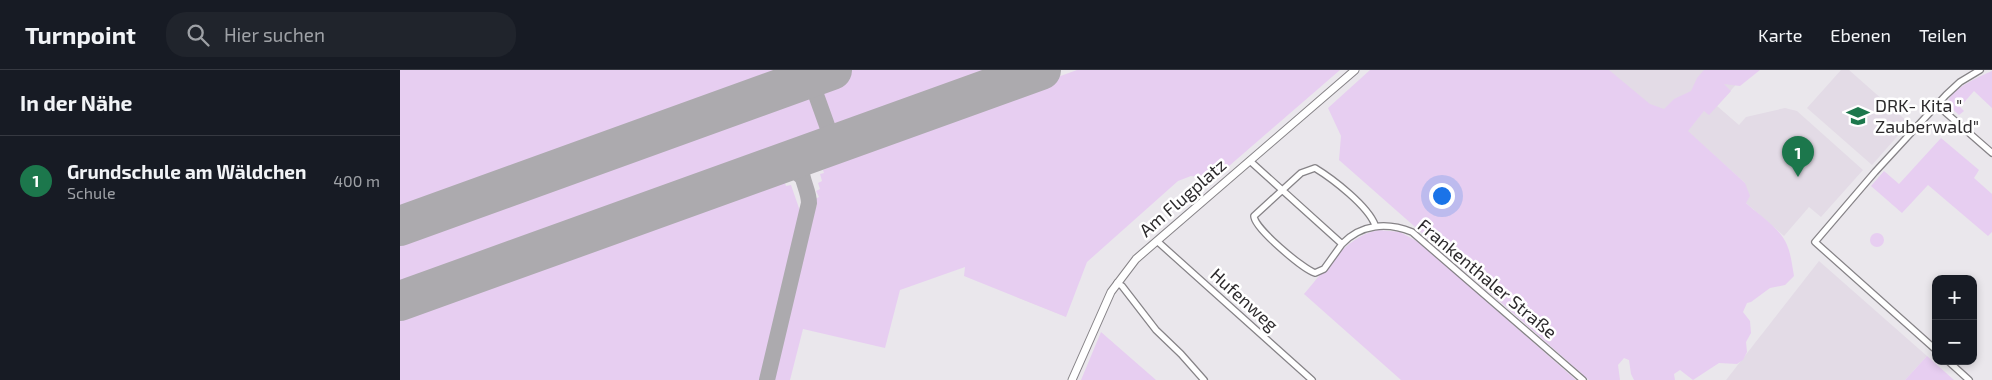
<!DOCTYPE html>
<html lang="de">
<meta charset="utf-8">
<style>
:root{--surface:#171b24;--page:#20242c;--text:#f1f3f6;--muted:#9ea1a6;--line:#363941;--accent:#1c774c}
body{margin:0;font-family:"Exo 2",sans-serif;background:var(--page);color:var(--text)}
.controls{position:absolute;right:15px;bottom:15px;display:grid;overflow:hidden;border-radius:10px;box-shadow:0 2px 8px #0003}
.controls button{width:45px;height:45px;display:grid;place-items:center;padding:0;border:0;border-bottom:1px solid var(--line);background:var(--surface);color:var(--text);font:25px sans-serif}
.you{position:absolute;left:1041px;top:125px;width:18px;height:18px;margin:-12px;border:4px solid #fff;border-radius:50%;background:#1a73e8;box-shadow:0 0 0 8px #1a73e833}
.badge{display:grid;place-items:center;width:32px;height:32px;border-radius:50%;background:var(--accent);color:#fff;font-size:16px;font-weight:700}
.pin{position:absolute;translate:-50% -41px;filter:drop-shadow(0 1px 2px #0008)}
.pin::after{content:'';position:absolute;top:26px;width:18px;height:15px;background:inherit;clip-path:polygon(0 0,100% 0,50% 100%)}
.list{margin:0;padding:0;list-style:none}
h2{display:flex;justify-content:space-between;align-items:center;height:65px;margin:0;padding:0 20px;font-size:21px}
h2 small{font-size:16px;font-weight:400;color:var(--muted)}
.list li{display:grid;grid-template-columns:32px 1fr auto;gap:15px;align-items:center;box-sizing:border-box;height:90px;padding:0 20px;border-top:1px solid var(--line)}
.list b{display:block;font-size:19px;white-space:nowrap}
.list p{margin:0;font-size:16px;white-space:nowrap;color:var(--muted)}
.list em{font-size:16px;font-style:normal;color:var(--muted)}
.icon{flex:none;width:28px;height:28px;fill:none;stroke:currentColor;stroke-width:2;stroke-linecap:round;stroke-linejoin:round}
.map{position:relative;flex:none;width:1592px;height:310px;overflow:hidden}
header{display:flex;align-items:center;gap:30px;box-sizing:border-box;height:70px;padding:0 25px;background:var(--surface);border-bottom:1px solid var(--line)}
header strong{font-size:24px}
nav{display:flex;gap:28px;margin-inline-start:auto;font-size:18px}
.search{width:350px;height:45px;background:var(--page);display:flex;align-items:center;gap:12px;box-sizing:border-box;padding:0 18px;border-radius:20px;color:var(--muted);font-size:19px}
main{display:flex}
aside{flex:1;background:var(--surface)}
.map>svg:first-child{display:block}
</style>
<header>
<strong>Turnpoint</strong>
<div class="search"><svg class="icon" aria-label="search" viewBox="0 0 24 24"><circle cx="10" cy="10" r="6"/><path d="M15 15l6 6"/></svg>Hier suchen</div>
<nav><a>Karte</a><a>Ebenen</a><a>Teilen</a></nav>
</header>
<main>
<aside>
<h2>In der Nähe<small></small></h2>
<ul class="list">
<li><span class="badge">1</span><div><b>Grundschule am Wäldchen</b><p>Schule</p></div><em>400 m</em></li>
</ul>
</aside>
<div class="map">
<svg width="1592" height="310" viewBox="0 0 1592 310">
<rect width="100%" height="100%" fill="#eae7ec"/>
<path fill="#e3dbe6" d="M1202,0H1349L1317,36L1339,55L1346,47L1385,38L1397,41L1463,100L1421,147L1409,137L1384,166L1345,132V113L1287,61L1304,41L1277,67Z
M1441,0H1449L1509,53L1472,95L1407,38Z
M1419,191L1527,286L1505,310H1326Z"/>
<path fill="#e7cef1" d="M0,0H604L0,218Z
M677,0H940L814,109L791,106L778,111L687,192L666,247L564,206L565,197L500,220L485,278L403,259L390,310H372L412,138L415,139L417,135L415,129L419,127L416,121L420,119L418,113L422,111L420,104L424,103L423,100L427,98L426,95L430,93L429,90Z
M970,0H1209L1250,34L1264,39L1274,29L1291,21L1297,8L1304,0H1360L1340,16L1324,14L1331,21L1309,45L1304,41L1288,61L1345,113L1350,126L1346,133C1358,144 1381,159 1387,175C1391,184 1392,195 1394,206L1385,215L1370,218L1351,232L1347,233L1343,242L1350,251L1351,263L1346,272L1347,282L1343,290L1337,294L1319,293L1293,310L1280,300L1274,304L1275,310H1234L1231,304L1229,290L1224,288L1218,295L1220,310H1189L939,90L941,66L928,38Z
M1592,1V38L1574,21L1560,37L1564,41L1559,45L1548,35C1546,21 1580,6 1592,1Z
M1541,68L1579,100L1574,108L1592,124V162L1588,166L1528,115L1502,143L1471,116L1484,101L1499,114Z
M378,108L380,111L384,110L386,116L391,115L400,141H402L362,310H0V244Z
M978,160L1000,162L1020,173L1176,310H1001L904,224C925,200 945,167 978,160Z
M1470 170a7 7 0 1 1 14 0a7 7 0 1 1-14 0Z
M701,262L756,310H681Z
M1527,286L1554,310H1505Z"/>
<g fill="none" stroke-linecap="round" stroke-linejoin="round">
<path stroke="#acaaae" stroke-width="16" d="M410,8L434,75
M376,95L391,97L402,107
M367,310L409,133C409,114 389,95 414,82"/>
<path stroke="#acaaae" stroke-width="40" d="M0,156L432,0
M0,231L641,0"/>
<defs>
<path id="minor" d="M1537,35L1592,83
M850,91L942,174C961,154 987,152 1012,162L1183,310
M757,171L912,310
M942,174L924,199L915,203C903,199 854,158 854,146L901,103L915,98C933,109 968,136 975,155
M717,213L722,216L756,260L781,284L804,310
M1536,280L1415,172L1475,102L1546,25L1560,12L1580,0
M1548,291L1569,310"/>
<path id="tertiary" d="M672,310L711,222L736,189L955,0"/>
</defs>
<use href="#minor" stroke="#868387" stroke-width="8"/>
<use href="#tertiary" stroke="#868387" stroke-width="9"/>
<use href="#minor" stroke="#fff" stroke-width="5.5"/>
<use href="#tertiary" stroke="#fff" stroke-width="7"/>
</g>
<defs>
<symbol id="school-bare" viewBox="-9 -9 18 18"><path d="M0-5L7-2L0 1L-7-2ZM-4 1L0 2.5L4 1V4Q0 6-4 4Z" fill="#1c774c" stroke="#fff" stroke-width="2.5" paint-order="stroke"/></symbol>
</defs>
<g fill-rule="evenodd">
<use href="#school-bare" x="1442" y="30" width="32" height="32"/>
</g>
<g text-anchor="middle" stroke-width="5" stroke-linejoin="round" paint-order="stroke">
<g font-size="18" fill="#2d2b2d" stroke="#fff" text-anchor="start">
<text x="1475" y="42">DRK- Kita "<tspan x="1475" dy="21">Zauberwald"</tspan></text>
</g>
<g font-size="18" fill="#2d2b2d" stroke="#fff">
<text transform="translate(783 128) rotate(-41)" y="6">Am Flugplatz</text>
<text transform="translate(1087 209) rotate(40)" y="6">Frankenthaler Straße</text>
<text transform="translate(844 230) rotate(42)" y="6">Hufenweg</text>
</g>
</g>
</svg>
<div class="controls">
<button>+</button>
<button>−</button>
</div>
<div class="you"></div>
<div class="pin badge" style="left:1398px;top:107px">1</div>
</div>
</main>
